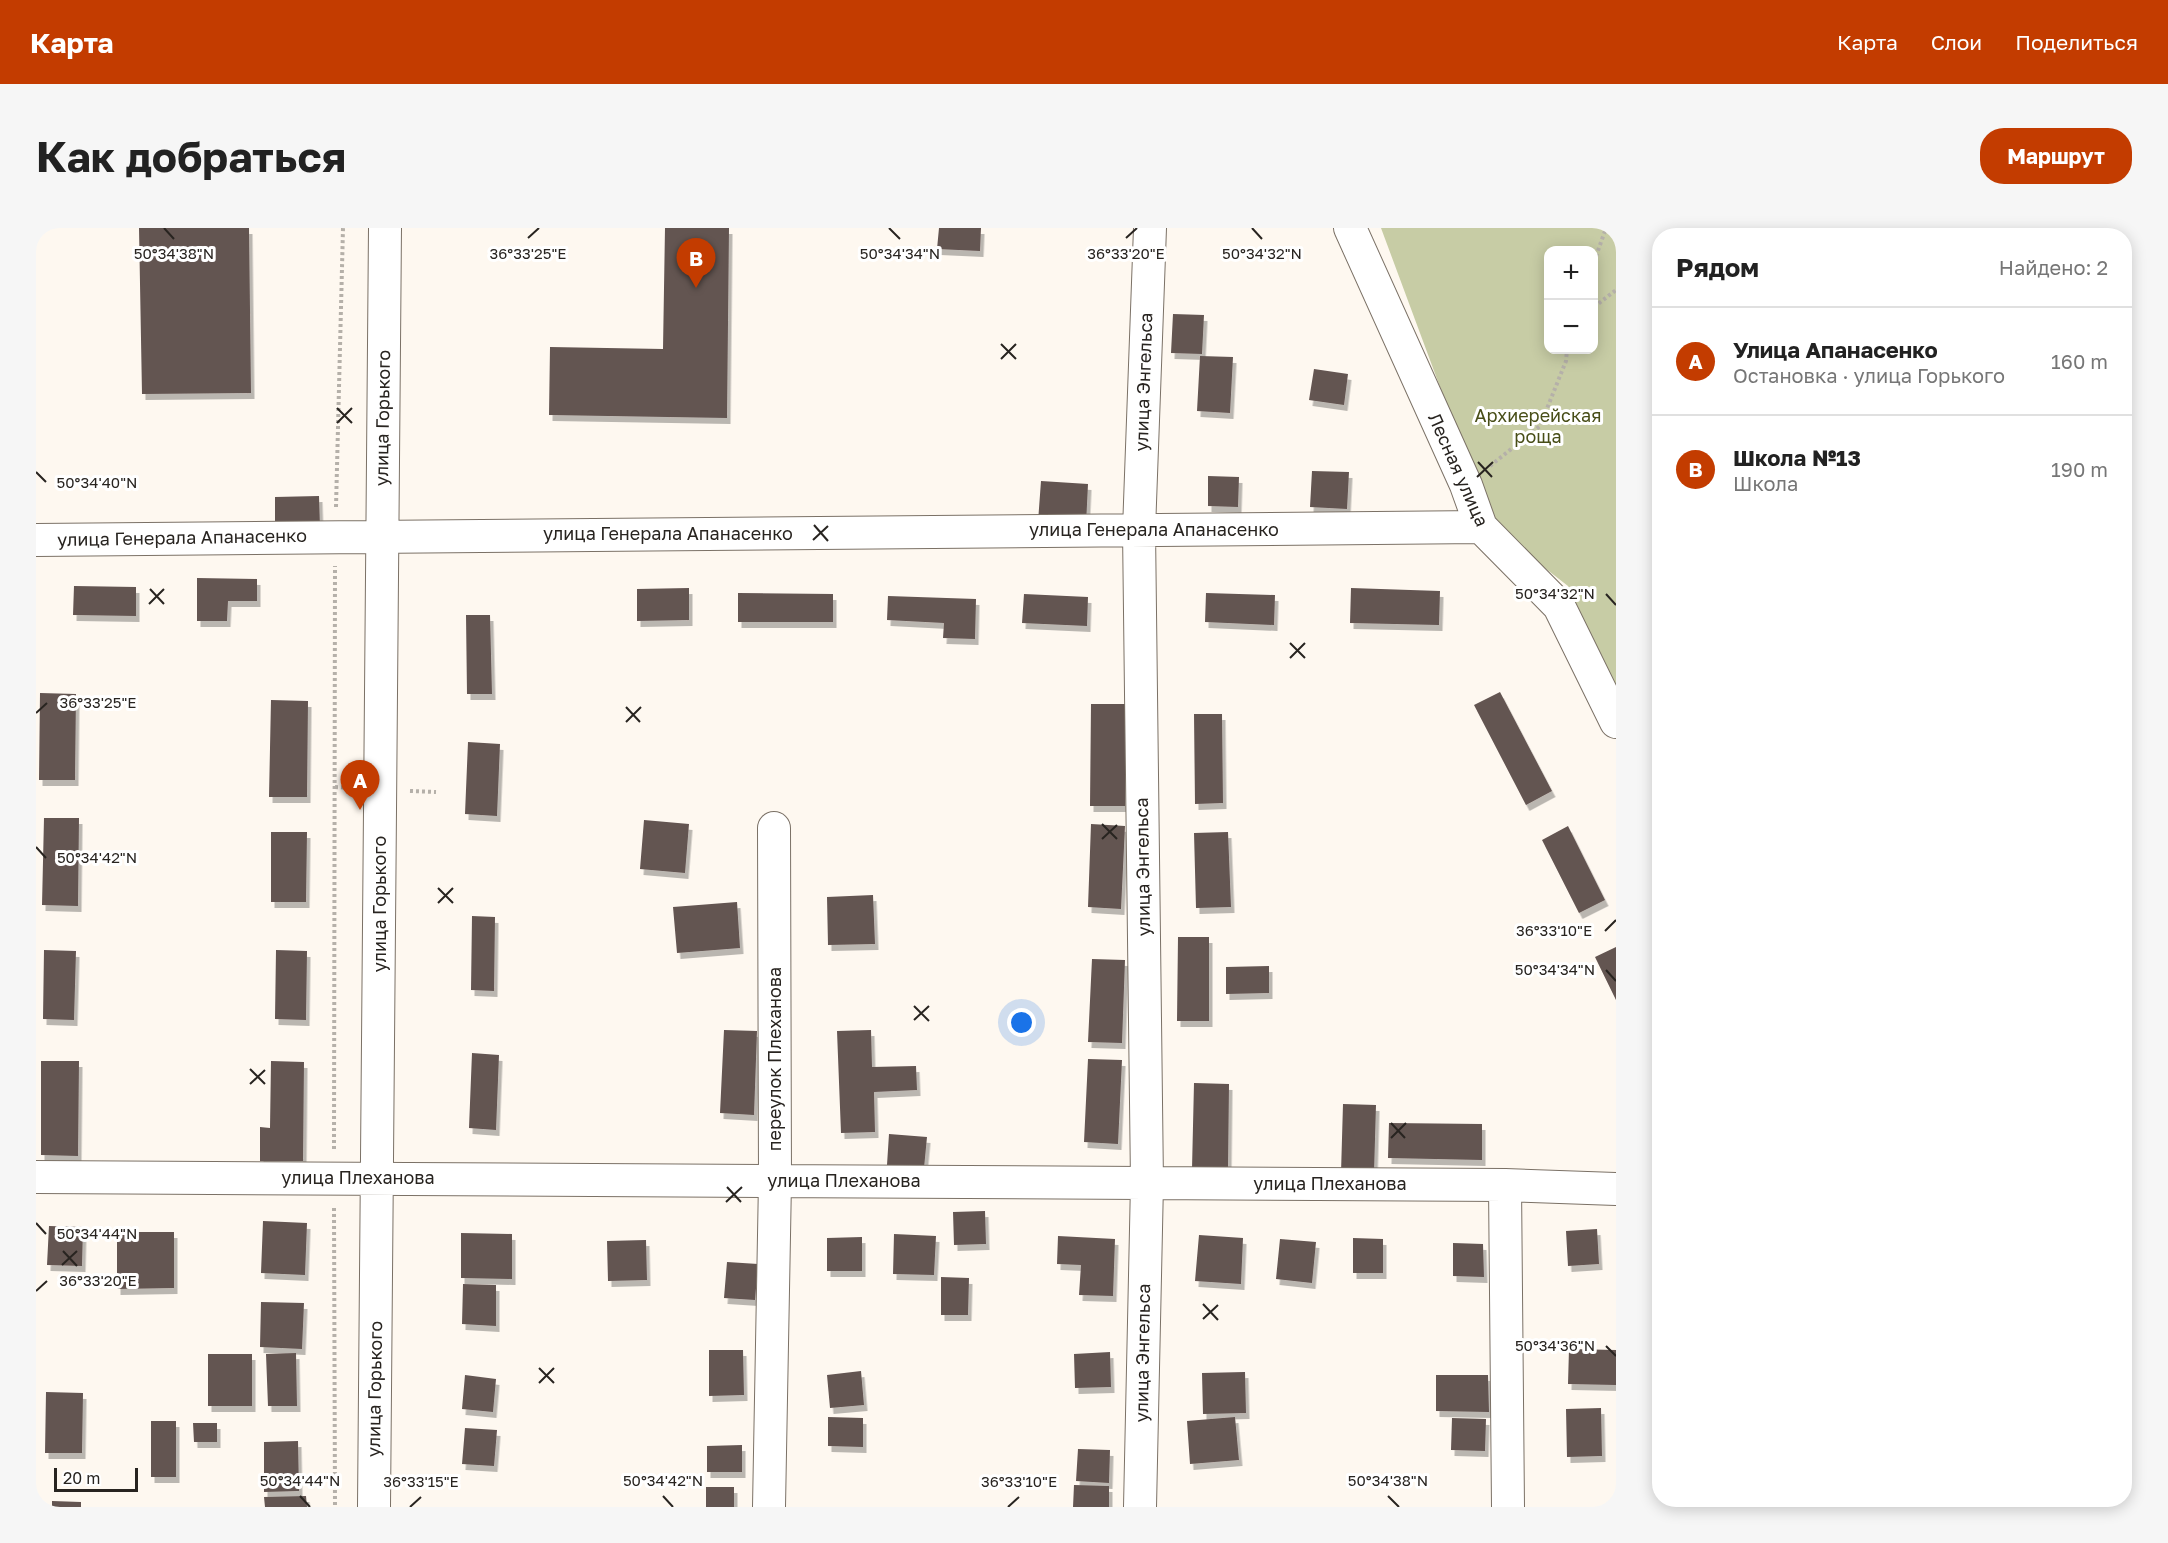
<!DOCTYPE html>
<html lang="ru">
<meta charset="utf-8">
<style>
:root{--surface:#fff;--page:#f6f6f6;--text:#222;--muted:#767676;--line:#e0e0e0;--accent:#c33c00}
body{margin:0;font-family:"Golos Text",sans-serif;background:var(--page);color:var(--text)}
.controls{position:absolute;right:18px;top:18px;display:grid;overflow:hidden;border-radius:12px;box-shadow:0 3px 15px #0003}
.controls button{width:54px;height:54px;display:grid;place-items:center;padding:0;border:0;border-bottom:2px solid var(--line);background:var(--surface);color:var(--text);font:30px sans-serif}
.scale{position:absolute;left:18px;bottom:15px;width:84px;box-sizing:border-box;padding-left:6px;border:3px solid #282420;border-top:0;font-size:16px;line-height:21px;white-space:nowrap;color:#282420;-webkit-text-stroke:4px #fff;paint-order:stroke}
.you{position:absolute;left:986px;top:795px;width:21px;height:21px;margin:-15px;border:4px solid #fff;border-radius:50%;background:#1a73e8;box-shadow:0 0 0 9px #1a73e833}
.badge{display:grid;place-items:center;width:39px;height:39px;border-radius:50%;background:var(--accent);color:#fff;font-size:20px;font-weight:700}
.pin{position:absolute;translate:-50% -50px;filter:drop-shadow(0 2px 3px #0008)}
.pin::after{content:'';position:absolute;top:32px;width:21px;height:18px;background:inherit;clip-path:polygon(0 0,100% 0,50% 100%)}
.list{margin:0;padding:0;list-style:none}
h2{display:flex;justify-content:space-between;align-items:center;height:78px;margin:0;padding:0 24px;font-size:26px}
h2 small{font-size:20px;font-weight:400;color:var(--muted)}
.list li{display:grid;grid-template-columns:39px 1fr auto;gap:18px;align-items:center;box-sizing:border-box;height:108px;padding:0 24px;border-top:2px solid var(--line)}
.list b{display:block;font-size:22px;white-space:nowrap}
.list p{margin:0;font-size:20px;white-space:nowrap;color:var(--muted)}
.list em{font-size:20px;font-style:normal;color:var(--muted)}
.map{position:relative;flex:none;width:1580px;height:1279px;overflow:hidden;border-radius:24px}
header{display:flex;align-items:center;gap:36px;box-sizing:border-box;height:84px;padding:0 30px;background:var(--accent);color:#fff}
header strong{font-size:28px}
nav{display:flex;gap:33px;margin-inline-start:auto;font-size:21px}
.intro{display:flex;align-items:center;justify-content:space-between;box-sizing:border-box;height:144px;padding:0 36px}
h1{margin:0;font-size:42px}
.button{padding:15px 27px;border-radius:24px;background:var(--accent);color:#fff;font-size:21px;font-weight:700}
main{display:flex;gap:36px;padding:0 36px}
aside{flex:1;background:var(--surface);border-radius:24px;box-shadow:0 3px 15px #0003}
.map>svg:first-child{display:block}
</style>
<header>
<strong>Карта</strong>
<nav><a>Карта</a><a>Слои</a><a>Поделиться</a></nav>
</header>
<div class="intro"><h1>Как добраться</h1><a class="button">Маршрут</a></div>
<main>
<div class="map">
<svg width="1580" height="1279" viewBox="0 0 1580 1279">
<defs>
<filter id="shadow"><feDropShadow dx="3.5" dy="6" stdDeviation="0" flood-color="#0004"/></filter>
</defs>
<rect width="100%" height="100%" fill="#fef8f0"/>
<path fill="#c7cca5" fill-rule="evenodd" d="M1345,0H1580V462L1532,358L1456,299ZM1512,22H1558V122H1512Z"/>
<path fill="#635451" filter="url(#shadow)" d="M103,0H213L215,165L106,166Z
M629,0H693L691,190L513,187L514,119L627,121Z
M903,0H945L944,23L901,21Z
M1137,86L1168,87L1166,126L1135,125Z
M1164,128L1197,129L1194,185L1161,183Z
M1278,141L1312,146L1308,177L1273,172Z
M1276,243L1313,244L1311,281L1274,279Z
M1172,248L1203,249L1202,279L1172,278Z
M1005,253L1052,256L1050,297L1002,294Z
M283,268L284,299H239V269Z
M161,350L221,351V373H192L191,393H161Z
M38,358L100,359V388L37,387Z
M653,360V392L601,393V361Z
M1315,360L1404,363L1403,397L1314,395Z
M702,365L797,366V394H702Z
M1170,365L1239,367L1238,397L1169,394Z
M988,366L1052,369L1051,398L986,395Z
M852,368L940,371L939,411L907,410L908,395L851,392Z
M430,387H454L456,466H431Z
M1464,464L1516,563L1490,577L1438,477Z
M4,465L40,466L39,552H3Z
M235,472L272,473L271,569H233Z
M1055,476H1089V578H1054Z
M1158,486H1186L1187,575L1159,576Z
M432,514L464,516L461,588L429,586Z
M8,590H43L42,678L6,677Z
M608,592L653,596L649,645L604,641Z
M1055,596L1089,598L1085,681L1052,679Z
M1532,598L1569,672L1543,685L1506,612Z
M235,604H271L270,674H235Z
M1192,604L1195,679L1160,680L1158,605Z
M837,667L839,716L792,717L791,669Z
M701,674L704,720L641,725L637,679Z
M436,688L459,689L458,763L435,762Z
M1142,709H1173V793H1141Z
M1580,719V772L1559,729Z
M8,722L40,723L38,792L7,791Z
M240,722L271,723L270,792L239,791Z
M1056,731L1089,732L1086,815L1052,814Z
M1233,738V765L1190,766V739Z
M688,802L721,803L718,887L684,885Z
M835,802L836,839L880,838L881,862L838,864L839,904L805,905L801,803Z
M436,825L463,827L460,902L433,900Z
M1052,831L1086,832L1082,916L1048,914Z
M5,833H43L42,928L5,927Z
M235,833L268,834L267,933H224V899L234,900Z
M1158,855L1193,856L1192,941H1156Z
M1307,876L1340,877L1338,945H1305Z
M1353,895L1446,896V932L1352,930Z
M853,906L891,909L888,940L851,937Z
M949,983L950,1016L918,1017L917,984Z
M227,993L271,995L269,1047L225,1045Z
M13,998L47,999L46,1038L11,1037Z
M1561,1001L1563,1036L1532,1038L1530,1003Z
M81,1004H138V1060L81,1061Z
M425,1005L476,1006V1051L425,1050Z
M858,1006L900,1008L898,1047L857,1046Z
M1163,1007L1207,1010L1205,1056L1159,1053Z
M1022,1008L1079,1011L1077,1068L1043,1067L1045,1037L1021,1036Z
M826,1009V1043H791V1010Z
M1317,1010L1347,1011V1045H1317Z
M1244,1011L1280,1014L1276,1055L1240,1051Z
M610,1012L611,1052L572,1053L571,1013Z
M1417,1015L1447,1016L1448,1049L1417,1048Z
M691,1034L722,1036L719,1072L688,1070Z
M905,1049L933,1050L932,1087H905Z
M427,1056L460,1057V1098L426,1096Z
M225,1074L268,1075L266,1121L224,1119Z
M1533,1121L1580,1122V1157L1532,1156Z
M673,1122H707L708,1167L673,1168Z
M1074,1124L1075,1159L1039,1160L1038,1126Z
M260,1125L261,1178H232L230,1126Z
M172,1126H216V1178H172Z
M825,1143L828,1177L794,1180L791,1147Z
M1209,1144L1210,1185L1167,1186L1166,1145Z
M429,1147L460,1151L457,1184L426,1181Z
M1400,1147H1452L1453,1184L1400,1183Z
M10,1164L47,1165L46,1225H9Z
M1565,1180L1566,1228L1531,1229L1530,1181Z
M792,1189L827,1190V1219L792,1218Z
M1199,1189L1203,1232L1154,1236L1151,1193Z
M1416,1190L1450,1191L1449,1223L1415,1222Z
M115,1193H140V1249H115Z
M157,1195H181V1214H158Z
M429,1200L461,1202L458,1238L426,1236Z
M262,1213L263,1263L228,1264V1214Z
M706,1217V1244H671V1218Z
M1042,1221L1074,1222L1073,1255L1040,1253Z
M1038,1257L1073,1258V1279H1037Z
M670,1259H698V1279H670Z
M270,1268L271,1279H229L228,1269Z
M16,1273L45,1274V1279H16Z"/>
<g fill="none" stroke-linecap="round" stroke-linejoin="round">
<defs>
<path id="minor" d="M1314,0L1430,257L1445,299L1523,378L1580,494
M0,312L1445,299
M0,949L1469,957L1580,961
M1469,957L1472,1279
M338,1279L349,0
M733,1279L739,953L738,600
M1104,1279L1111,955L1103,302L1114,0"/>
</defs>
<use href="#minor" stroke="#7b7166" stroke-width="34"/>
<path stroke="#b5b0a9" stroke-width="4" stroke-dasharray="3 3" stroke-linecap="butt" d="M1558,34L1570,0
M1558,79L1580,62
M1454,238L1504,198L1530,133L1531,122
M300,279L307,0
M299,559L316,560
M374,563L400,564
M298,921L299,338
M298,980L299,1279"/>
<use href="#minor" stroke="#fff" stroke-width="32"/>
</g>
<path fill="none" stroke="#282420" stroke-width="2" d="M128,0L138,11M853,0L864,11M1216,0L1226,11M492,10L503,0M1090,10L1101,0M965,116L980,131M965,131L980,116M301,180L316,195M301,195L316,180M1442,234L1456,249M0,244L10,254M1441,249L1457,234M778,297L792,313M777,312L792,298M114,361L128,376M1570,366L1580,377M113,376L128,361M1254,415L1269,430M1254,430L1269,415M590,479L604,494M0,485L11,475M590,494L605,479M1066,596L1081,611M1066,611L1081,597M0,619L10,630M402,660L417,675M402,675L417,660M1569,703L1580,692M1570,742L1580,753M878,778L893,793M878,792L893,778M214,841L229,856M214,856L229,842M1355,895L1369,910M1355,910L1370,895M691,959L705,974M690,974L706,959M0,995L10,1006M27,1023L41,1038M26,1037L41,1023M0,1063L11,1053M1167,1076L1182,1092M1167,1091L1182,1077M1570,1118L1580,1128M503,1140L518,1155M503,1155L518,1140M264,1268L274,1279M627,1268L637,1279M1352,1268L1363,1279M374,1279L385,1269M972,1279L983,1269"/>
<g text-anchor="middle" stroke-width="6" stroke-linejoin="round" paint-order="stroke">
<g font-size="18" fill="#282420" stroke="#fff">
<text transform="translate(1108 154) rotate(-88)" y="6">улица Энгельса</text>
<text transform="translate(347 190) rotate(-89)" y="6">улица Горького</text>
<text transform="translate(1422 242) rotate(66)" y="6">Лесная улица</text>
<text x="1118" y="308">улица Генерала Апанасенко</text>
<text x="632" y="312">улица Генерала Апанасенко</text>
<text transform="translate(146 310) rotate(-1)" y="6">улица Генерала Апанасенко</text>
<text transform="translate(1107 639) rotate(-91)" y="6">улица Энгельса</text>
<text transform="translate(344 676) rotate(-90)" y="6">улица Горького</text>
<text transform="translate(739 831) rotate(-90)" y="6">переулок Плеханова</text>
<text x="322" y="956">улица Плеханова</text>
<text x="808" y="959">улица Плеханова</text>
<text x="1294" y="962">улица Плеханова</text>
<text transform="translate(1107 1125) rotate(-89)" y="6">улица Энгельса</text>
<text transform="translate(339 1161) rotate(-89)" y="6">улица Горького</text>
</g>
<g font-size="18" fill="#484e18" stroke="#fff">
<text x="1502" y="194">Архиерейская<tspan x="1502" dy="21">роща</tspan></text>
</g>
</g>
<g font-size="15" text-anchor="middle" fill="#282420" stroke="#fff" stroke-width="6" stroke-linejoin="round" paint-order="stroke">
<text x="492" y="31">36°33'25"E</text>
<text x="1090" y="31">36°33'20"E</text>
<text x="138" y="31">50°34'38"N</text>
<text x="864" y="31">50°34'34"N</text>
<text x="1226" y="31">50°34'32"N</text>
<text x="61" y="260">50°34'40"N</text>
<text x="1519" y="371">50°34'32"N</text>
<text x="62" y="480">36°33'25"E</text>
<text x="61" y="635">50°34'42"N</text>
<text x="1518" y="708">36°33'10"E</text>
<text x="1519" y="747">50°34'34"N</text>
<text x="61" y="1011">50°34'44"N</text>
<text x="62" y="1058">36°33'20"E</text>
<text x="1519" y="1123">50°34'36"N</text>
<text x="264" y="1258">50°34'44"N</text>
<text x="627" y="1258">50°34'42"N</text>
<text x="1352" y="1258">50°34'38"N</text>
<text x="385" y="1259">36°33'15"E</text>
<text x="983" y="1259">36°33'10"E</text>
</g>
</svg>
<div class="controls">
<button>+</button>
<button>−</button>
</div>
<div class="scale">20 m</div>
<div class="you"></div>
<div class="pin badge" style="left:324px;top:582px">A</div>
<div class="pin badge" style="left:660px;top:60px">B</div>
</div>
<aside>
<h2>Рядом<small>Найдено: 2</small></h2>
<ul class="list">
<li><span class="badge">A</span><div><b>Улица Апанасенко</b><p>Остановка · улица Горького</p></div><em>160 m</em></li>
<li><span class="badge">B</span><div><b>Школа №13</b><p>Школа</p></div><em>190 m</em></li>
</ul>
</aside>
</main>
